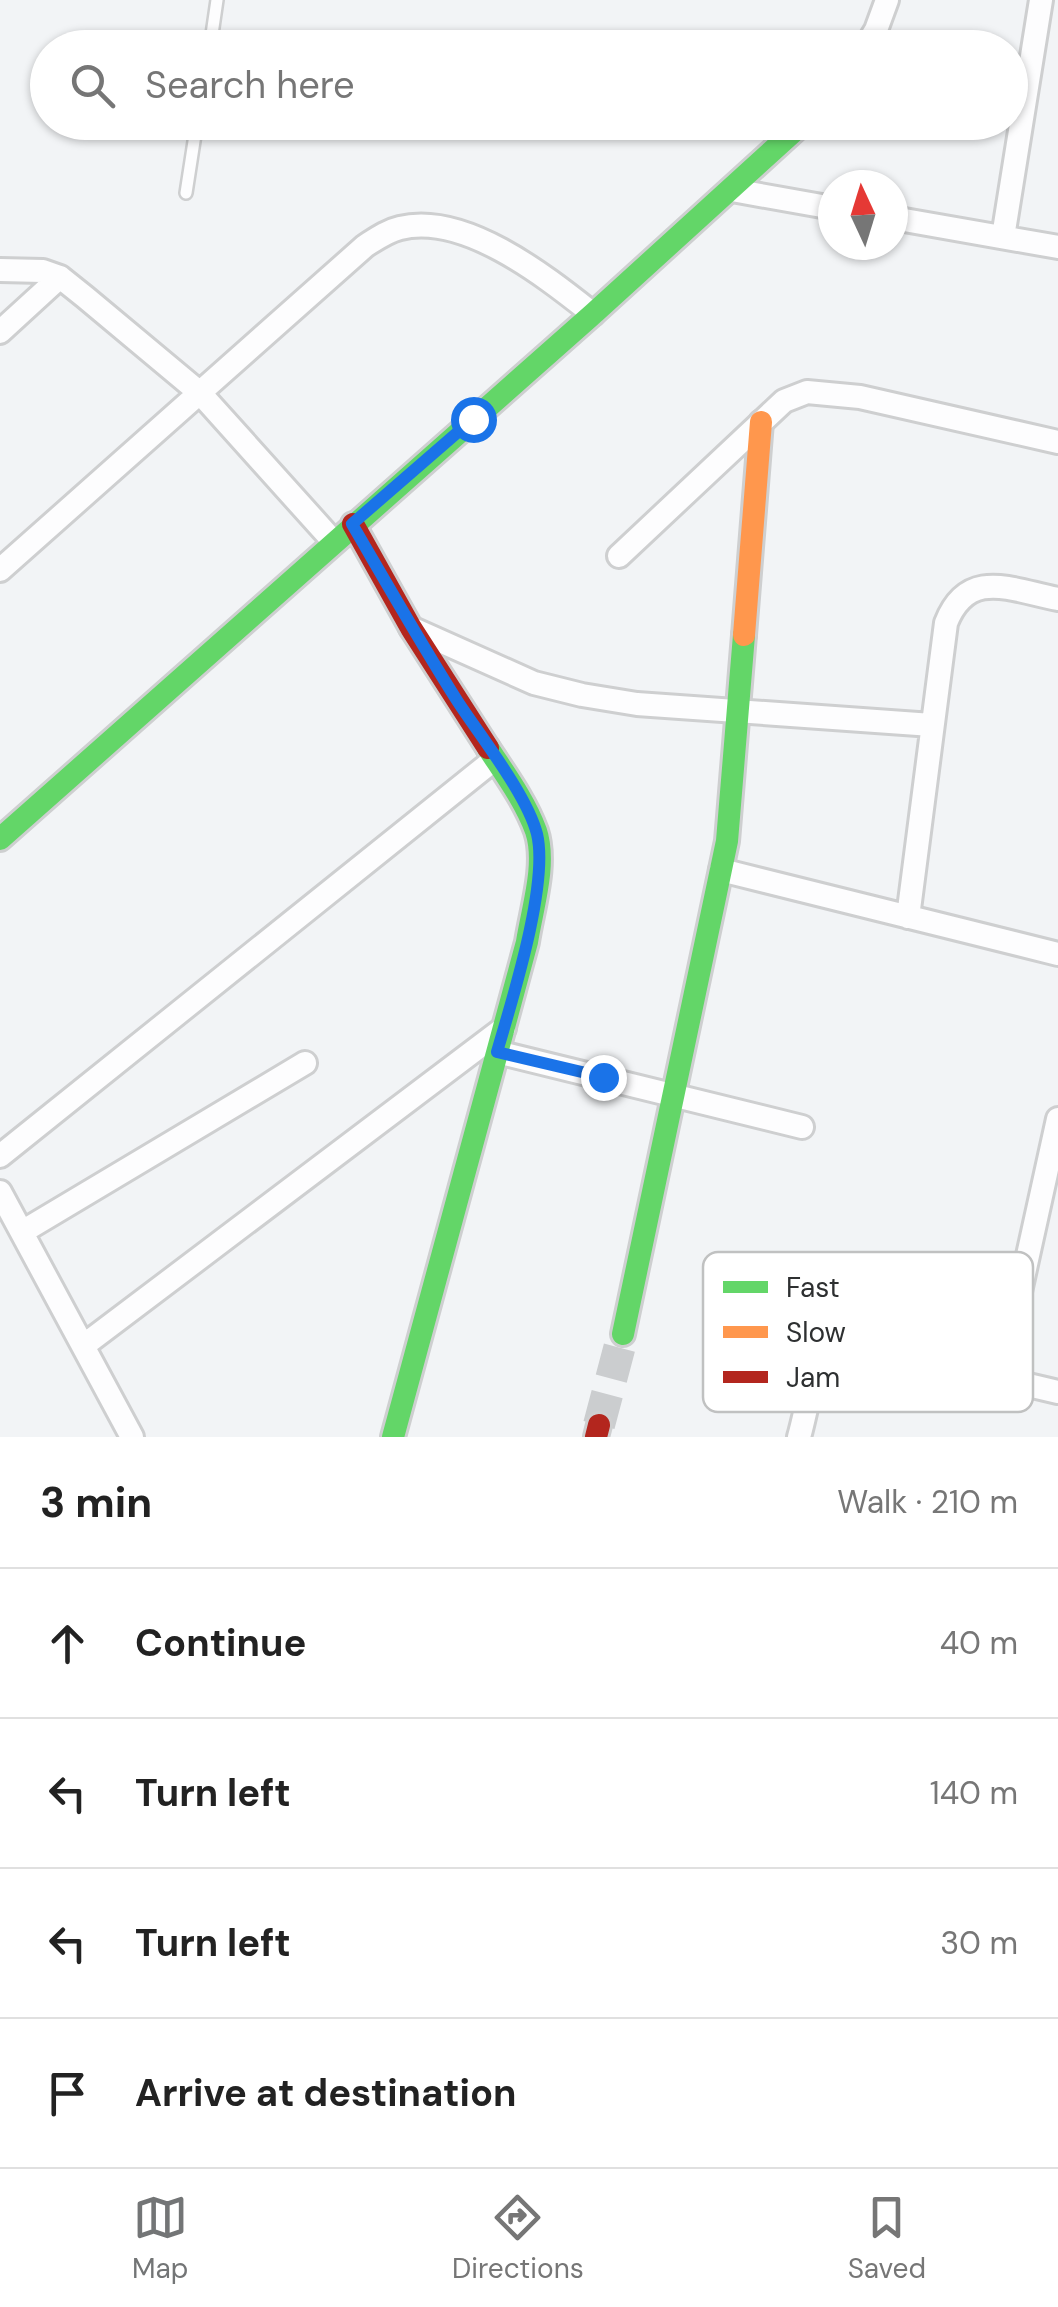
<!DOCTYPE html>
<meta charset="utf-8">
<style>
:root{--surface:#fff;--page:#f6f6f6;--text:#222;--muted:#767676;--line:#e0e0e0;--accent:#737576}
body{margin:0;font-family:"DM Sans",sans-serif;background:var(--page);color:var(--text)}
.compass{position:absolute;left:818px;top:170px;width:90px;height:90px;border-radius:50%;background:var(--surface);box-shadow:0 2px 8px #0004;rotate:356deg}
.stop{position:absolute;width:30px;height:30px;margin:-22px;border:8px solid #1a73e8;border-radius:50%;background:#fff}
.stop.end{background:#1a73e8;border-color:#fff;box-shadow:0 2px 10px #0008}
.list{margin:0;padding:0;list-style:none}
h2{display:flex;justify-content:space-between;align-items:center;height:130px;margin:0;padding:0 40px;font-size:42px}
h2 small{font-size:32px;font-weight:400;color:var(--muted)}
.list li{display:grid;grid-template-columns:65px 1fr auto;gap:30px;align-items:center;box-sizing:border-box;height:150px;padding:0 40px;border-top:2px solid var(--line)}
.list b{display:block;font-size:38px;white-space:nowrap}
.list em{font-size:32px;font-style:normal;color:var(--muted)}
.icon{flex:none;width:55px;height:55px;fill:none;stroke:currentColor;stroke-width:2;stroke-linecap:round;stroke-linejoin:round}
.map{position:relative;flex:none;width:1058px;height:1437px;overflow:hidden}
.search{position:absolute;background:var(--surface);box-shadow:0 2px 8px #0004;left:30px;right:30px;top:30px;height:110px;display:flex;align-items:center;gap:25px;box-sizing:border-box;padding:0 35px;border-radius:55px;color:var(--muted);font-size:38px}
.sheet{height:730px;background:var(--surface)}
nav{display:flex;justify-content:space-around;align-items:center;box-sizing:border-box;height:140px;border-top:2px solid var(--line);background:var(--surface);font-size:28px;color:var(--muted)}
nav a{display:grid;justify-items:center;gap:5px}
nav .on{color:var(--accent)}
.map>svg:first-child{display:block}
</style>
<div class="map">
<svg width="1058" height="1437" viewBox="0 0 1058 1437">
<rect width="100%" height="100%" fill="#f2f4f6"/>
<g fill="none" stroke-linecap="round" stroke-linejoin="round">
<path stroke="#cbcdcf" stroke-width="32" stroke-dasharray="32 16" stroke-linecap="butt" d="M599,1425L623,1334"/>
<defs>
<path id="lane" d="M210,48L217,0
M186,193L197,122"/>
<path id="street" d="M865,48L876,30L887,0
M732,190L833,208
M893,218L1058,247
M1003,237L1041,0
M0,270L43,271L60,277L85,297L200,393L333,541
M0,332L60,277
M619,556L784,401L807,392L860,397L1058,442
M0,570L365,246C376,239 387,231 400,228C465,212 546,277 593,314
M411,628L534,683L582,695L637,704L932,725
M721,870L1058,954
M908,917L946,623C968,567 1011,590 1058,599
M497,1052L802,1127
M0,1156L495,759
M0,1192L132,1437
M22,1232L305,1063
M83,1346L504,1028
M1001,1378L1058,1119
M799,1437C812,1392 810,1345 867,1347L1058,1392"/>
<path id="fast" d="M0,839L593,314L804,122
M623,1334L727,841L744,635
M393,1437L527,942C532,909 547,864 536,831C525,801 505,774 488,748"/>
<path id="slow" d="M744,635L761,422"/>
<path id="jam" d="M353,524L411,628L488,748
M596,1437L599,1425"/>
</defs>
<use href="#lane" stroke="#cecfd0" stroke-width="16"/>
<use href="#street" stroke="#cecfd0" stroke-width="28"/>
<use href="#fast" stroke="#cecfd0" stroke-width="28"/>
<use href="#slow" stroke="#cecfd0" stroke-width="28"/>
<use href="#jam" stroke="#cecfd0" stroke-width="28"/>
<use href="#lane" stroke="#fdfdfe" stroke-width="11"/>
<use href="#street" stroke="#fdfdfe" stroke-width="22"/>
<use href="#fast" stroke="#63d668" stroke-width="22"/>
<use href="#slow" stroke="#ff974d" stroke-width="22"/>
<use href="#jam" stroke="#b3261e" stroke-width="22"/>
</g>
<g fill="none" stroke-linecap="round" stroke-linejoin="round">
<path stroke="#1a73e8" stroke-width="12" d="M473,419L352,524C387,584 421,644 458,702C481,737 527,795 537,834C549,884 512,1000 497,1052L603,1077"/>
</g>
<rect x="703" y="1252" width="330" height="160" rx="15" fill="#fff" stroke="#c0c1c1" stroke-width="2.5"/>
<rect x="723" y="1281" width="45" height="12" fill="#63d668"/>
<rect x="723" y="1326" width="45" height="12" fill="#ff974d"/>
<rect x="723" y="1371" width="45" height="12" fill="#b3261e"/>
<g font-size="28" fill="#2e3031">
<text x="786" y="1297">Fast</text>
<text x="786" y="1342">Slow</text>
<text x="786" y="1387">Jam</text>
</g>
</svg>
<svg class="compass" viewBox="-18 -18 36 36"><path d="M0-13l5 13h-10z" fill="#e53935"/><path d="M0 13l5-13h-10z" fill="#767676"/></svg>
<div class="stop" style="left:473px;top:419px"></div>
<div class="stop end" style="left:603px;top:1077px"></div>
<div class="search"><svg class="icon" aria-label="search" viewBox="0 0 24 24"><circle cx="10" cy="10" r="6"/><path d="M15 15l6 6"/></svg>Search here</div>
</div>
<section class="sheet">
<h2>3 min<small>Walk · 210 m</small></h2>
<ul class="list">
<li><svg class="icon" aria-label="ahead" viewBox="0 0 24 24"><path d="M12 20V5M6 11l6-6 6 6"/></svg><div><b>Continue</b></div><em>40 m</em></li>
<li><svg class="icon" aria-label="left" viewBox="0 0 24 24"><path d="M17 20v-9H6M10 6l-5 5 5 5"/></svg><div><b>Turn left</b></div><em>140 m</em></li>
<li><svg class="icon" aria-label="left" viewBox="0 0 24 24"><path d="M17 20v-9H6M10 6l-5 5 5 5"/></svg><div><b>Turn left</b></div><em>30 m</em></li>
<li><svg class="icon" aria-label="arrive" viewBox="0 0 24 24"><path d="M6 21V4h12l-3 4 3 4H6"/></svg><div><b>Arrive at destination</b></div></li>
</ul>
</section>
<nav>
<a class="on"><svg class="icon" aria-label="map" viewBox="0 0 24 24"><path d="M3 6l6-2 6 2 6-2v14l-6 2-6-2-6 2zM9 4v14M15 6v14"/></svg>Map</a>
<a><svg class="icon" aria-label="directions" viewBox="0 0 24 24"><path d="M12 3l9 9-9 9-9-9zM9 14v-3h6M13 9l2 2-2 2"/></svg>Directions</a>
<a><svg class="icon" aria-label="saved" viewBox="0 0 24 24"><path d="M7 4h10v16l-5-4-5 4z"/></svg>Saved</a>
</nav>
